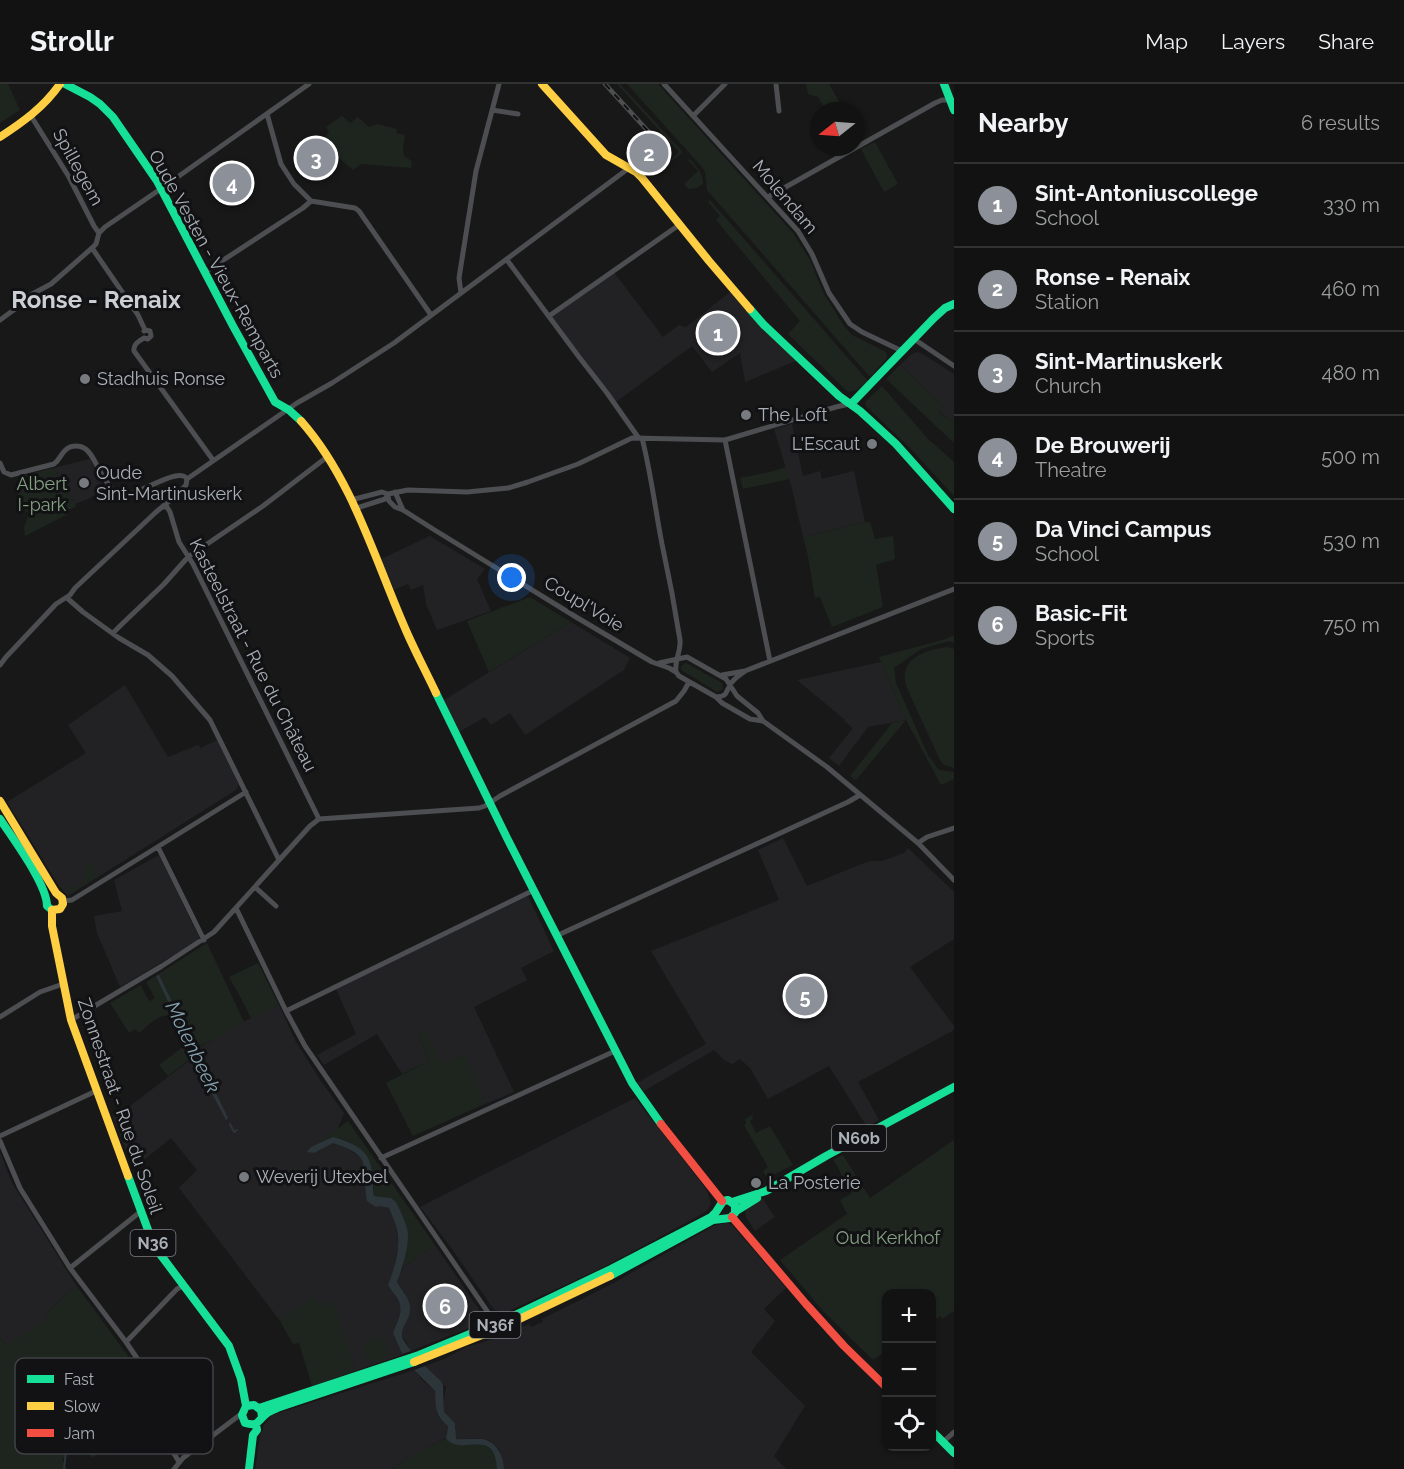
<!DOCTYPE html>
<meta charset="utf-8">
<style>
:root{--surface:#121212;--page:#1b1b1b;--text:#f1f3f6;--muted:#9c9e9f;--line:#313232;--accent:#8c9099}
body{margin:0;font-family:Raleway,sans-serif;background:var(--page);color:var(--text)}
.controls{position:absolute;right:18px;bottom:18px;display:grid;overflow:hidden;border-radius:12px;box-shadow:0 2px 4px #0004}
.controls button{width:54px;height:54px;display:grid;place-items:center;padding:0;border:0;border-bottom:2px solid var(--line);background:var(--surface);color:var(--text);font:30px sans-serif}
.compass{position:absolute;left:810px;top:18px;width:54px;height:54px;border-radius:50%;background:var(--surface);box-shadow:0 2px 4px #0004;rotate:253deg}
.you{position:absolute;left:512px;top:494px;width:21px;height:21px;margin:-15px;border:4px solid #fff;border-radius:50%;background:#1a73e8;box-shadow:0 0 0 9px #1a73e833}
.badge{display:grid;place-items:center;width:39px;height:39px;border-radius:50%;background:var(--accent);color:#fff;font-size:20px;font-weight:700}
.pin{position:absolute;translate:-50% -50%;border:3px solid #fff;box-shadow:0 2px 6px #0006}
.list{margin:0;padding:0;list-style:none}
h2{display:flex;justify-content:space-between;align-items:center;height:78px;margin:0;padding:0 24px;font-size:26px}
h2 small{font-size:20px;font-weight:400;color:var(--muted)}
.list li{display:grid;grid-template-columns:39px 1fr auto;gap:18px;align-items:center;box-sizing:border-box;height:84px;padding:0 24px;border-top:2px solid var(--line)}
.list b{display:block;font-size:22px;white-space:nowrap}
.list p{margin:0;font-size:20px;white-space:nowrap;color:var(--muted)}
.list em{font-size:20px;font-style:normal;color:var(--muted)}
.icon{flex:none;width:33px;height:33px;fill:none;stroke:currentColor;stroke-width:2;stroke-linecap:round;stroke-linejoin:round}
.map{position:relative;flex:none;width:954px;height:1385px;overflow:hidden}
header{display:flex;align-items:center;gap:36px;box-sizing:border-box;height:84px;padding:0 30px;background:var(--surface);border-bottom:2px solid var(--line)}
header strong{font-size:28px}
nav{display:flex;gap:33px;margin-inline-start:auto;font-size:21px}
main{display:flex}
aside{flex:1;background:var(--surface)}
.map>svg:first-child{display:block}
</style>
<header>
<strong>Strollr</strong>
<nav><a>Map</a><a>Layers</a><a>Share</a></nav>
</header>
<main>
<div class="map">
<svg width="954" height="1385" viewBox="0 0 954 1385">
<rect width="100%" height="100%" fill="#181818"/>
<path fill="#222224" d="M613,187L663,253L679,241L686,243L730,208L763,244L796,277L745,298L740,269L712,288L692,262L616,318L551,233Z
M918,268L926,272L954,290V333L950,337L939,327L943,322L900,281L913,269Z
M792,340L803,392L820,387L822,395L854,387L865,438L803,453L792,405L774,345Z
M89,375L91,376L104,405V406L88,415L75,420L73,415L71,416L67,409L54,384Z
M430,452L485,485L477,495L491,527L437,546L426,520L423,501L411,506L408,500L394,506L381,475Z
M571,538L630,574L624,586L525,651L510,629L491,641L485,633L459,648L444,616Z
M881,578L906,636L868,643L839,682L829,674L853,644L844,637L845,636L797,596Z
M125,601L168,673L198,661L201,664L217,656L238,699V703L236,706L68,812L59,802L7,718L86,669L68,641Z
M783,754L807,802L869,777H882L904,769L908,764L954,808V855L910,883L954,942V946L858,998L879,1036L867,1043L829,982L768,1015L750,984L740,975L732,980L724,976L714,966L644,1007L637,999L706,960L651,867L779,816L758,766Z
M159,771L199,853L198,857L120,903L97,849L94,832L122,827L114,796Z
M528,812L554,867L521,884L527,896L474,923L514,1008L478,1023L482,1019L464,971L441,980L418,949L429,977L402,990L377,950L324,981L317,971L356,950L336,905Z
M279,921L296,958L321,997L344,1029L333,1058L345,1063L361,1074L363,1078L367,1117L389,1124L396,1142L399,1160L393,1189L388,1201L396,1213L401,1223V1227L393,1249L402,1271L355,1287L349,1270L321,1225L312,1214L280,1237L179,1104L197,1086L171,1054L144,1076L131,1080L112,1030L126,1025L194,973L191,967L229,948L228,945Z
M635,1014L707,1106L711,1119L709,1124L705,1128L695,1134L606,1182L505,1229L495,1226L492,1223L452,1165L420,1123Z
M0,1068L11,1097L76,1201L45,1231L49,1235L7,1262L0,1254Z
M762,1114L775,1133L755,1147L746,1133L745,1128L746,1123Z
M726,1139L732,1141L786,1204L764,1225L775,1237L751,1268L805,1322L774,1372L786,1385H504V1380L499,1365L488,1356L476,1354L458,1356L455,1354H446L414,1370L392,1385H255L260,1352L264,1341L272,1331L414,1286L422,1296L435,1307L437,1330L440,1335L448,1342L446,1348L447,1354L455,1348L456,1343L453,1337L445,1331L444,1328V1316L446,1302L443,1301L441,1297L425,1282L446,1274L466,1263L487,1257L529,1240L531,1243L543,1238L542,1235L612,1200L713,1142Z
M435,1161L482,1230L483,1235L479,1240L411,1267L402,1251L405,1209L397,1198L403,1183Z"/>
<path fill="#1e251f" d="M0,0H8L9,2L20,26L0,39Z
M617,0H620L681,66L682,69L672,77L671,76L679,68Z
M627,0H658L793,149L810,176L824,210L844,242L852,251L886,268L887,274L870,293L707,106L705,88L702,83Z
M806,0H829L844,26L826,27L818,13L808,10Z
M342,32L350,39L358,33L369,43L378,40L397,45L396,49L405,51L403,65L404,72L412,77L411,84L361,80L353,86L331,67V63L323,56L329,48L326,43Z
M875,58L898,100L884,108L861,65Z
M690,75C697,83 703,89 703,100L697,104L688,105L684,100L698,87L688,76Z
M710,116L868,297L857,306L848,308L788,250L800,237L716,136L720,132L708,118Z
M900,281L943,322L939,328L950,337L954,333V359L886,295Z
M882,302L928,355L954,378V412L911,365L866,322V317Z
M786,383L790,395L743,405L740,394L770,388Z
M54,384L71,416L73,415L76,420L75,423L66,427L68,430L25,452L24,444L29,429C11,416 22,408 20,392Z
M865,438H870L875,455L893,452L895,475L876,481L883,523L832,543L820,513L815,514L807,467L803,453Z
M530,513L571,538L489,588L467,537Z
M954,551V559L949,557L921,565L894,584L896,599L928,671L939,686L954,688V695L941,701L906,636L856,696L850,692L892,639L906,636L879,573L946,555Z
M948,563L954,565V684L944,681L940,676L906,602C899,574 925,566 948,563Z
M686,579L722,599L723,605L717,608L683,587L681,585V582Z
M91,778L99,792L70,810H67V802H69L71,805L85,797L83,792L87,789L84,783Z
M207,859L244,938L229,945L230,948L191,966L194,972L168,992L159,981L187,960L174,932C160,928 149,941 139,949L135,945L129,949L110,919L141,901L147,914L150,917L155,914L146,898Z
M258,879L279,921L251,935C245,920 237,907 229,893Z
M424,945L441,979L465,971L481,1008L483,1019L478,1023L413,1052L386,999L429,977L418,949Z
M752,1031L753,1034L750,1037L756,1049L770,1042L793,1081L767,1094L763,1087L768,1083L744,1041L746,1040L745,1035Z
M348,1037L435,1161L403,1183L408,1150L407,1144L395,1117L391,1114L374,1112C373,1104 373,1085 370,1079C369,1075 363,1071 361,1068C346,1052 334,1050 315,1062Z
M954,1056V1227L942,1235L940,1232L932,1238V1210H886V1267L873,1276L824,1228L780,1176L847,1130L840,1116L852,1109L833,1075L843,1071L870,1114Z
M76,1201L145,1295L154,1321L142,1323L139,1307L134,1306L115,1317L119,1328L89,1346L102,1368L92,1374L83,1360L62,1375L67,1385H0V1254L7,1262L48,1235L45,1231Z
M312,1213L321,1224L333,1215L355,1287L312,1302L299,1259L293,1260L280,1237Z
M364 1266a12 12 0 1 1 24 0a12 12 0 1 1-24 0Z
M447,1354C462,1356 493,1356 497,1375C498,1378 497,1382 497,1385H392L414,1370Z"/>
<path fill="#2c3539" d="M159,891L228,1034L226,1036L208,1002L156,892Z
M333,1053C342,1055 349,1058 356,1062C376,1074 371,1091 374,1112L391,1114L395,1117C399,1123 405,1137 407,1144C411,1156 402,1186 397,1198C402,1206 409,1214 410,1223C411,1235 402,1241 402,1250C402,1256 408,1262 411,1267L402,1270L393,1249C397,1236 405,1227 397,1214C394,1209 390,1205 388,1201C395,1183 402,1161 396,1142C394,1136 391,1130 389,1124L379,1122L376,1123L367,1117L366,1112L363,1078C358,1067 344,1063 333,1059L314,1069L307,1068L311,1063Z
M425,1282L441,1297L443,1301L444,1328L455,1339L456,1355C465,1356 473,1354 482,1355C496,1357 504,1372 504,1385H497C495,1341 461,1374 446,1354L448,1342C434,1331 436,1323 435,1307L414,1286Z"/>
<g fill="none" stroke-linecap="round" stroke-linejoin="round">
<path stroke="#2c3539" stroke-width="2" d="M230,1040L234,1048L237,1046
M64,1385L66,1367L106,1331L133,1304L144,1300"/>
<path stroke="#4c4e51" stroke-width="5" d="M664,0L798,147L812,170L829,209L850,240L862,248L902,267
M776,0L779,27
M492,26L518,30
M267,30L281,80L294,100L311,117L355,124L359,127L431,231
M31,32L69,93L94,142L99,149
M693,32L725,0
M768,113L935,19L942,16H951
M99,149L105,143L162,104L309,0
M92,164L138,231L145,246L144,247
M507,176L579,273L607,309L638,353
M205,188L303,124L311,117
M461,209L459,194L476,87L499,0
M549,232L679,141
M0,236L15,225L23,215L51,200L92,164L96,160L99,149
M145,246L150,247L151,252L148,255L144,254C139,257 133,260 134,267L213,376
M914,255L954,282
M642,354C651,389 655,424 662,460C669,492 675,524 680,556C681,568 674,577 676,588
M725,356L770,577
M0,379L4,388L11,391L54,380C61,375 61,367 70,363C74,362 79,361 84,364C92,368 97,383 102,391C107,399 113,407 119,414C134,412 171,388 183,392C185,392 186,394 187,395
M395,408L403,426
M388,412L389,417L395,423L403,426L433,445L576,533L652,578L669,584L676,588L679,592L716,613L722,619L750,635L763,637
M351,416L382,408L388,410
M162,423H167L170,428L179,458L193,480L319,735
M354,425L385,415L388,410L408,406L467,408L508,404L528,398L578,380L632,354L725,356L836,323L849,320
M67,514L83,528L119,554L148,571L172,592L210,636L279,776
M113,549L122,540L164,500L188,473L263,422L327,373
M659,579L687,573L726,595L737,612L758,629L763,637L827,683L918,759L954,796
M0,581L6,573L56,520L70,511L75,504L156,428L179,409L186,401L187,395L297,319L332,299L394,259L629,84
M722,591L745,587
M716,613C728,612 725,609 730,601C733,595 740,591 745,587L954,505
M918,759L927,753L954,744
M158,763L204,856
M255,803L276,822
M63,817L72,816L246,708
M236,824L286,927L305,962L487,1227L495,1241
M556,852L848,718L860,711
M286,927L534,806
M0,933L40,908L63,900
M71,936L162,882L214,848L310,742L319,735L479,724L485,722L500,712L676,617L684,607L689,598
M0,1052L96,1007
M0,1057L20,1104L70,1184L126,1258L143,1283L157,1317L173,1368L179,1378
M381,1074L615,967
M70,1184L140,1128
M126,1258L177,1205L183,1202
M943,1358L954,1348
M174,1385L183,1374L241,1330"/>
<path stroke="#16e098" stroke-width="8" d="M65,0L90,13L100,20L113,33L157,97L233,242L275,318L289,326L301,337
M944,0L954,26
M750,225L764,241L839,312L860,327L896,360L954,425
M851,320L934,234L945,224L954,220
M436,609L507,754L632,999L661,1040
M0,735C13,755 47,800 47,822L52,826
M128,1092L154,1162L229,1262L241,1295L246,1322
M732,1118L766,1107L826,1072L954,1003
M736,1127L757,1114
M259,1324L419,1271L511,1233L611,1185L711,1133L716,1128L723,1117L728,1116L735,1121V1129L730,1134L713,1136L610,1192
M262,1333L261,1326L254,1321L246,1322L242,1331L245,1339C259,1343 257,1337 266,1330C270,1327 276,1325 280,1323L414,1278
M932,1347L954,1369
M249,1385L253,1351L257,1346L256,1340"/>
<path stroke="#ffcf43" stroke-width="8" d="M542,0L606,71L636,88L642,94L709,177L750,225
M0,53C23,38 44,23 60,0
M301,337C354,397 376,480 408,551C417,571 427,590 436,609
M0,717L56,809L62,814L63,820L60,825L52,826
M52,826V842L71,936L128,1092
M414,1278L507,1241L610,1192"/>
<path stroke="#f24e42" stroke-width="8" d="M661,1040L722,1117
M732,1133L806,1220L844,1262L886,1303"/>
<defs>
<path id="rail" d="M605,0L668,69"/>
</defs>
<use href="#rail" stroke="#4c4e4f" stroke-width="4.5"/>
<use href="#rail" stroke="#121214" stroke-width="2" stroke-dasharray="7" stroke-linecap="butt"/>
</g>
<g fill="#777b80" stroke="#121214" stroke-width="2">
<circle cx="85" cy="295" r="6"/>
<circle cx="746" cy="331" r="6"/>
<circle cx="872" cy="360" r="6"/>
<circle cx="84" cy="399" r="6"/>
<circle cx="244" cy="1093" r="6"/>
<circle cx="756" cy="1099" r="6"/>
</g>
<g text-anchor="middle" stroke-width="6" stroke-linejoin="round" paint-order="stroke">
<g fill="#121214" stroke="#7c8187" stroke-width="1.5">
<rect x="832" y="1041" width="54" height="26" rx="4.5"/>
<rect x="130.5" y="1146" width="45" height="26" rx="4.5"/>
<rect x="469.5" y="1228" width="51" height="26" rx="4.5"/>
</g>
<g font-size="16" font-weight="bold" fill="#aab0b8">
<text x="859" y="1060">N60b</text>
<text x="153" y="1165">N36</text>
<text x="495" y="1247">N36f</text>
</g>
<g font-size="18" fill="#aab0b8" stroke="#121214">
<text transform="translate(78 83) rotate(61)" y="6">Spillegem</text>
<text transform="translate(785 113) rotate(50)" y="6">Molendam</text>
<text transform="translate(216 180) rotate(61)" y="6">Oude Vesten - Vieux-Remparts</text>
<text transform="translate(584 520) rotate(31)" y="6">Coupl'Voie</text>
<text transform="translate(253 571) rotate(63)" y="6">Kasteelstraat - Rue du Château</text>
<text transform="translate(120 1022) rotate(71)" y="6">Zonnestraat - Rue du Soleil</text>
</g>
<g font-size="18" fill="#aab0b8" stroke="#121214" text-anchor="start">
<text x="97" y="301">Stadhuis Ronse</text>
<text x="758" y="337">The Loft</text>
<text x="860" y="366" text-anchor="end">L'Escaut</text>
<text x="96" y="395">Oude<tspan x="96" dy="21">Sint-Martinuskerk</tspan></text>
<text x="256" y="1099">Weverij Utexbel</text>
<text x="768" y="1105">La Posterie</text>
</g>
<g font-size="18" fill="#85a283" stroke="#121214">
<text x="42" y="406">Albert<tspan x="42" dy="21">I-park</tspan></text>
<text x="888" y="1160">Oud Kerkhof</text>
</g>
<g font-size="20" font-style="italic" fill="#84a2b0" stroke="#121214">
<text transform="translate(193 963) rotate(64)" y="7">Molenbeek</text>
</g>
<g font-size="24" font-weight="bold" fill="#cbcfd4" stroke="#121214">
<text x="96" y="224">Ronse - Renaix</text>
</g>
</g>
<rect x="15" y="1274" width="198" height="96" rx="9" fill="#121214" stroke="#404145" stroke-width="1.5"/>
<rect x="27" y="1291" width="27" height="8" fill="#16e098"/>
<rect x="27" y="1318" width="27" height="8" fill="#ffcf43"/>
<rect x="27" y="1345" width="27" height="8" fill="#f24e42"/>
<g font-size="16" fill="#aab0b8">
<text x="64" y="1301">Fast</text>
<text x="64" y="1328">Slow</text>
<text x="64" y="1355">Jam</text>
</g>
</svg>
<div class="controls">
<button>+</button>
<button>−</button>
<button><svg class="icon" aria-label="locate" viewBox="0 0 24 24"><circle cx="12" cy="12" r="6"/><path d="M12 2v4M12 18v4M2 12h4M18 12h4"/></svg></button>
</div>
<svg class="compass" viewBox="-18 -18 36 36"><path d="M0-13l5 13h-10z" fill="#e53935"/><path d="M0 13l5-13h-10z" fill="#9c9e9f"/></svg>
<div class="you"></div>
<div class="pin badge" style="left:718px;top:249px">1</div>
<div class="pin badge" style="left:649px;top:69px">2</div>
<div class="pin badge" style="left:316px;top:74px">3</div>
<div class="pin badge" style="left:232px;top:99px">4</div>
<div class="pin badge" style="left:805px;top:912px">5</div>
<div class="pin badge" style="left:445px;top:1222px">6</div>
</div>
<aside>
<h2>Nearby<small>6 results</small></h2>
<ul class="list">
<li><span class="badge">1</span><div><b>Sint-Antoniuscollege</b><p>School</p></div><em>330 m</em></li>
<li><span class="badge">2</span><div><b>Ronse - Renaix</b><p>Station</p></div><em>460 m</em></li>
<li><span class="badge">3</span><div><b>Sint-Martinuskerk</b><p>Church</p></div><em>480 m</em></li>
<li><span class="badge">4</span><div><b>De Brouwerij</b><p>Theatre</p></div><em>500 m</em></li>
<li><span class="badge">5</span><div><b>Da Vinci Campus</b><p>School</p></div><em>530 m</em></li>
<li><span class="badge">6</span><div><b>Basic-Fit</b><p>Sports</p></div><em>750 m</em></li>
</ul>
</aside>
</main>
